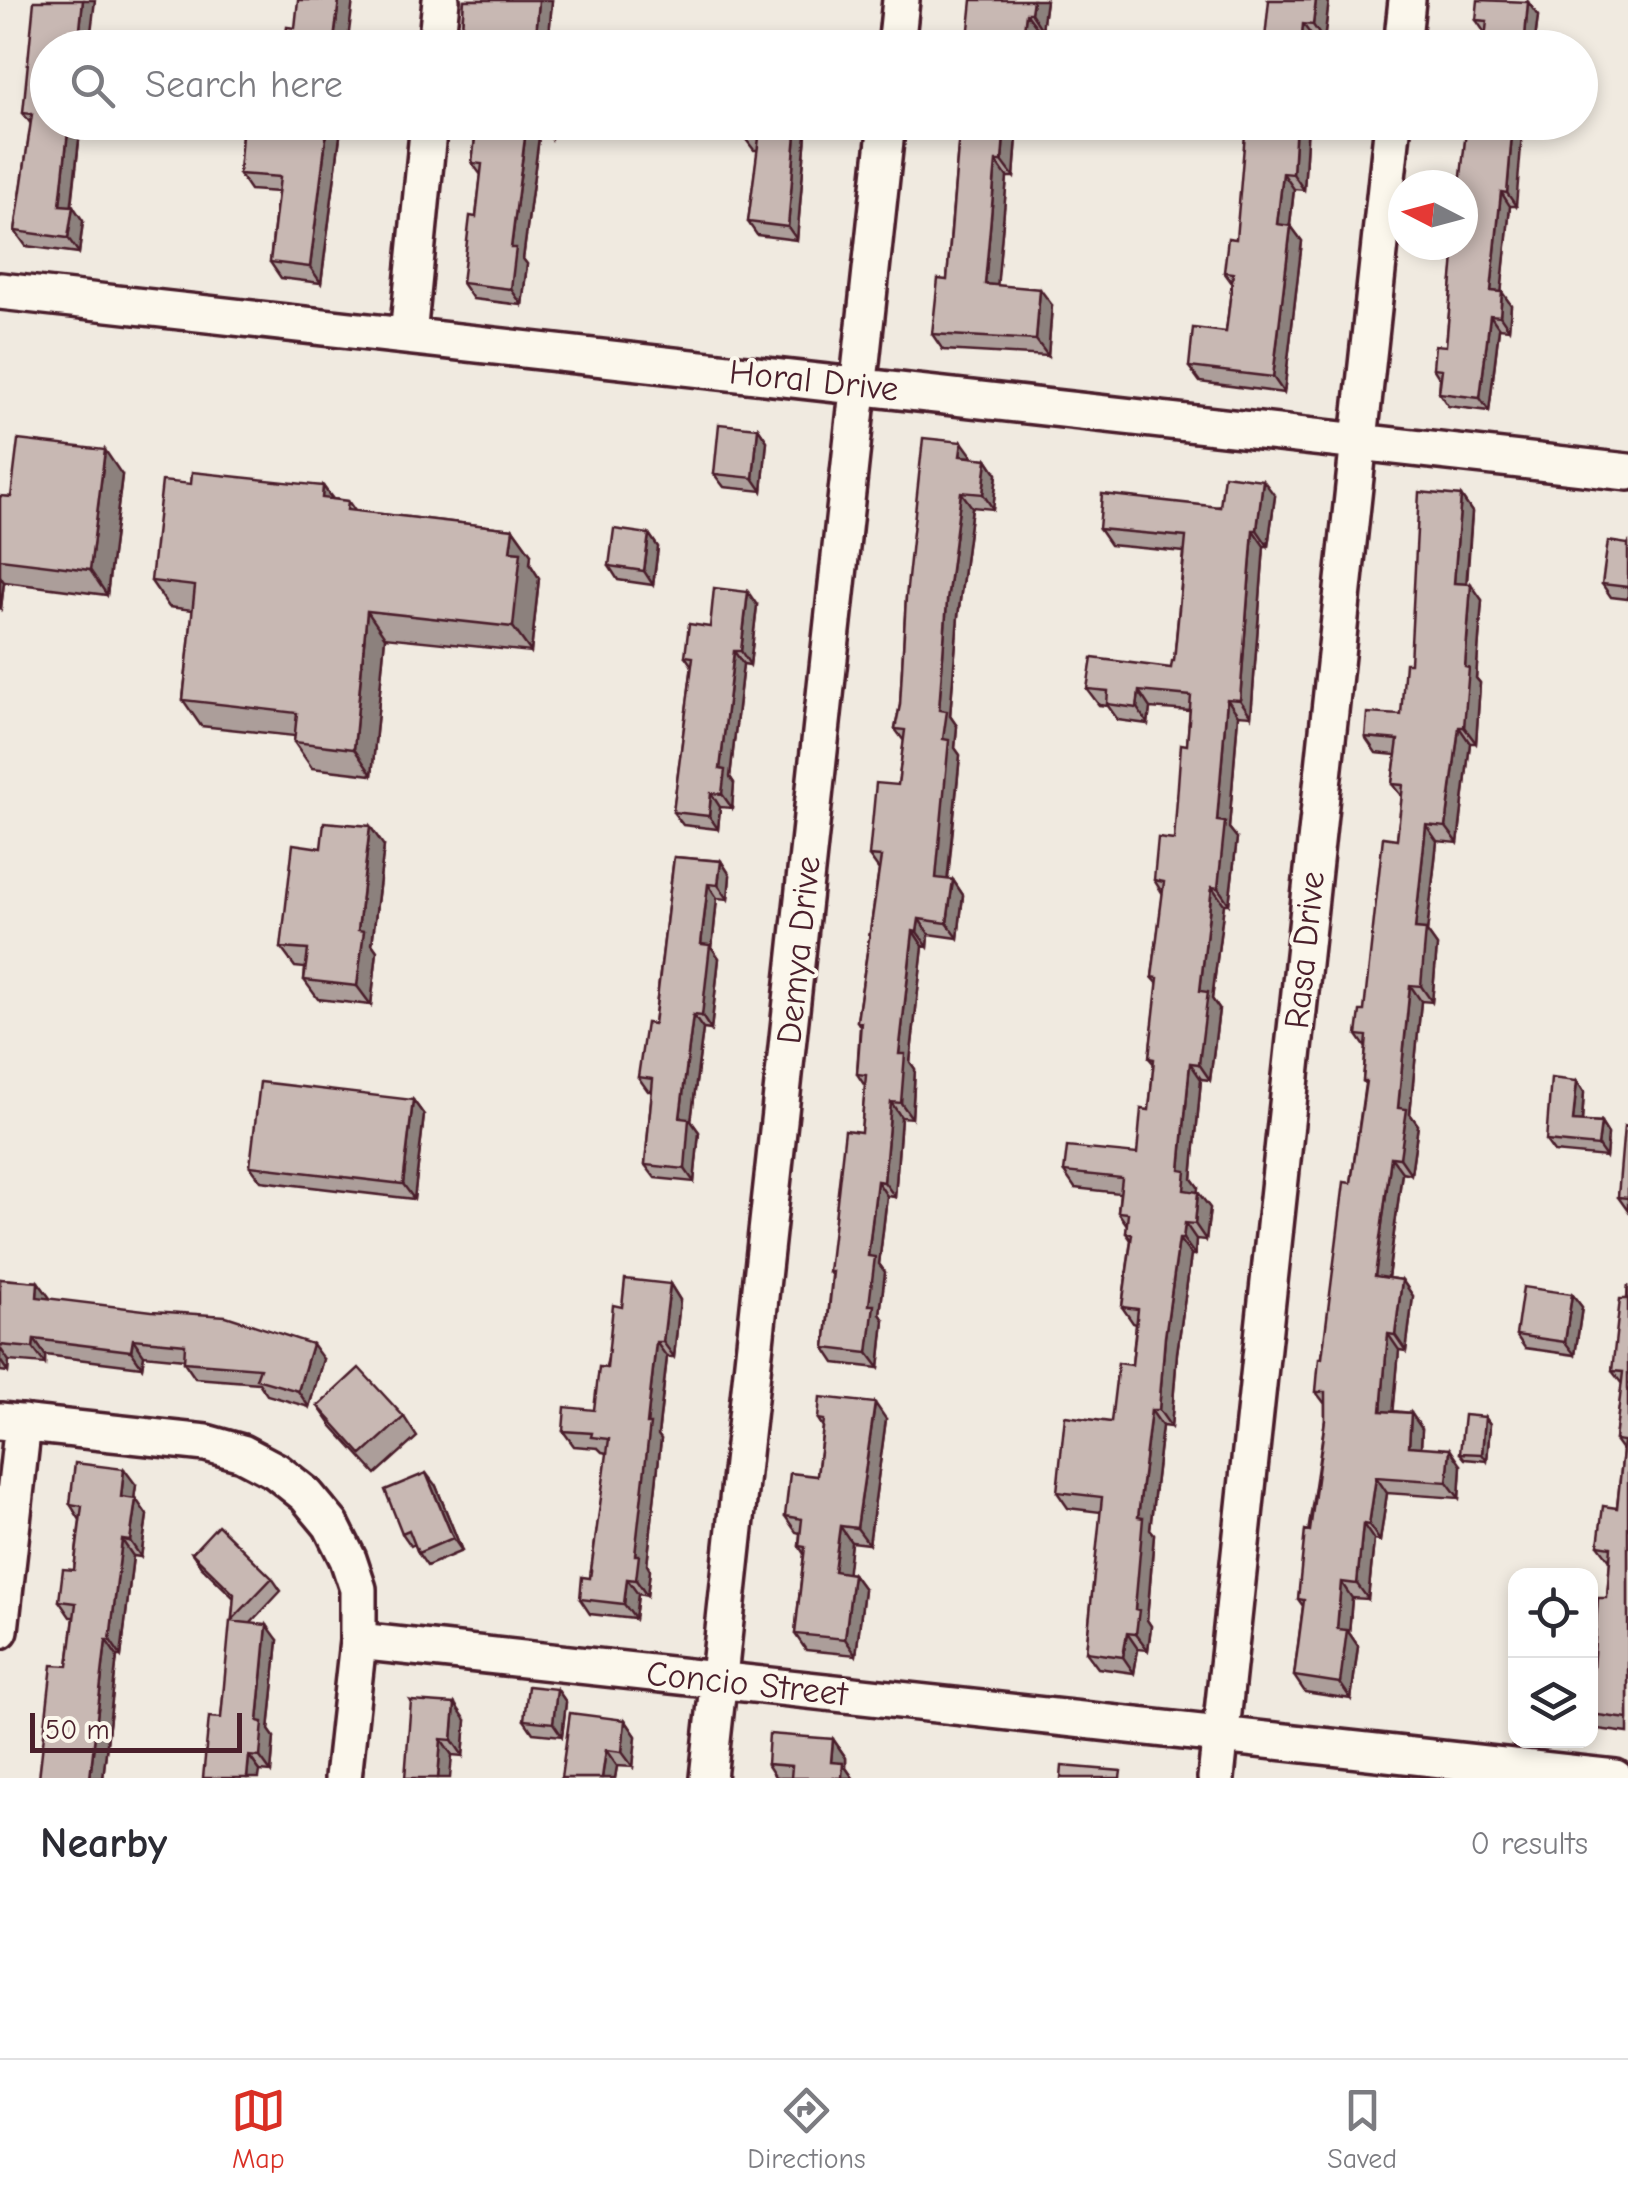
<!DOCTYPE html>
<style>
:root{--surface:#fff;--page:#f7f7f7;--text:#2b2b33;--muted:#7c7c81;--line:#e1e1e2;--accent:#d93025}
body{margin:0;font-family:"Comic Neue",sans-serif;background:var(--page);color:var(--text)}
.controls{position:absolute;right:30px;bottom:30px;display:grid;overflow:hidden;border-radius:20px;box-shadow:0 5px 15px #0003}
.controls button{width:90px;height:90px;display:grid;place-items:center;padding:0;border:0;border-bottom:2px solid var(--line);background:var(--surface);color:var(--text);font:50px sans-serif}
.compass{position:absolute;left:1388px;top:170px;width:90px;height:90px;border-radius:50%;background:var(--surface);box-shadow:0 5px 15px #0003;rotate:276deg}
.scale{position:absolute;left:30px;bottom:25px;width:212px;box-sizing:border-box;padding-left:10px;border:5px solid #4a1f2b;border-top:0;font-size:28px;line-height:35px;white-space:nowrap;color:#4a1f2b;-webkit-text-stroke:8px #fbf7ec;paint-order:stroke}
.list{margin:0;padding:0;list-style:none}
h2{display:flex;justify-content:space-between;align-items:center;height:130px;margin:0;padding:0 40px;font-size:42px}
h2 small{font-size:32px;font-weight:400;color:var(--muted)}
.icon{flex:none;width:55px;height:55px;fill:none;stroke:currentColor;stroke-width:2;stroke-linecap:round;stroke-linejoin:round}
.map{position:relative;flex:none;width:1628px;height:1778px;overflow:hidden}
.search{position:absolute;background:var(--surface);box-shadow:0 5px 15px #0003;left:30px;right:30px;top:30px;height:110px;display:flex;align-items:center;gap:25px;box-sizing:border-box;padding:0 35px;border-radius:55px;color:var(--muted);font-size:38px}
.sheet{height:280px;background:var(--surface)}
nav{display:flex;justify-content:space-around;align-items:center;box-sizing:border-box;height:140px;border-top:2px solid var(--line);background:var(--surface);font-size:28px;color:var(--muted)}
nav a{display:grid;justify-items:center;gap:5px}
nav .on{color:var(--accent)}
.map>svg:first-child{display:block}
</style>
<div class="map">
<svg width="1628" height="1778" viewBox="0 0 1628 1778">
<rect width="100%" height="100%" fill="#f0eae0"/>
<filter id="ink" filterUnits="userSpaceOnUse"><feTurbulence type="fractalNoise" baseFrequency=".01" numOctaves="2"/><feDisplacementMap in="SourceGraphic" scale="20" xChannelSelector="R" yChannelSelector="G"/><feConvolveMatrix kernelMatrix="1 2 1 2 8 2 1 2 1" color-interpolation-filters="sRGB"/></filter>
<g filter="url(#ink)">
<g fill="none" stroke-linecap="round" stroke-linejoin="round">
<defs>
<path id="minor" d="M436,48L441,0
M896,48L901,0
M1402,48L1407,0
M0,291L1628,472
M408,336L429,122
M0,1421L206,1443L242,1453L276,1471L306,1495L331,1525L348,1559L358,1589V1641L343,1778
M0,1630L23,1423
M358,1641L1615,1778
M708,1778L887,122
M1216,1778L1393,122"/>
</defs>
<use href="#minor" stroke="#4a1f2b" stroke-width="42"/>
<use href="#minor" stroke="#fbf7ec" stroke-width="35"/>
</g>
<path fill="#ac9e9a" stroke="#4a1f2b" stroke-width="2.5" d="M464,0H552L548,48L473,45L462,29Z
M1046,0L1042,30L1038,29L1036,48H967Z
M1269,0H1329L1324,41L1314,39Z
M43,1L48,122H81L72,206L83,221L79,253L26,246L15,231L31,124L23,113Z
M1528,2L1538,16L1534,48H1484L1485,33L1476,20Z
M243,122H331L340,136L321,283L281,278L270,262L278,192L250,190L239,174Z
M477,122H553L551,138L539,137L523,259L527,264L522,305L473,299L462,283L476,217L481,175L472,163Z
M746,122H807L797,240L757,235L748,222L758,150H754L744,137Z
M960,122H1018L1014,177H1007L997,285L1052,305L1048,356L943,350L932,334L947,280Z
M1308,122L1304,190L1294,189L1290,225L1302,241L1284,393L1200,382L1189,367L1226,332L1232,283L1224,272L1236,239Z
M1467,122L1516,206H1510L1501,292L1511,305L1509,329L1499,328L1489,411L1448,406L1439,393L1440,379L1433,368L1446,346Z
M758,428L767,441L762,491L724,487L714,474Z
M973,458L987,459L997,474L993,509L972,507L958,616L950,716L957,726L955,748L960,755L948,879L953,880L963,895L958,938L929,934L928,947L923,946L910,1062L915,1069L912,1118L901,1117L895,1197L887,1196L879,1264L885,1272L880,1314L884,1320L879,1368L835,1363L825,1348L832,1276L829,1272L861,1132L865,1086L857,1074L860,1026L857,1021L879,870L869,856L898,785L904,741L895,729L900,705L906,597Z
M122,475L107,595L4,582L1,608H0V496L11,497Z
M191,484L323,486L333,499L348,501L355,511L513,529L531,554L530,564L539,578L531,652L385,637L372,775L312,768L294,742L295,736L201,726L183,700L193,610L169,607L151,581Z
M1275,496L1268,546H1264L1251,716L1238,715L1229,828L1237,838L1229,904H1224L1212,999L1219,1009L1210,1080L1201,1079L1192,1179L1198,1187L1197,1192L1210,1208L1206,1240L1196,1239L1195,1255H1191L1177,1353L1171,1427L1162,1426L1150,1529L1154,1534L1147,1620L1151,1626L1148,1650L1138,1649L1134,1673L1098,1668L1086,1652L1101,1512L1068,1508L1057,1492L1111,1422L1132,1365L1136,1324L1133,1323L1122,1307L1131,1240L1126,1233L1127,1225L1118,1212L1120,1193L1075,1188L1064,1172L1137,1154L1149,1110L1154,1064L1149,1058L1158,984L1152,977L1163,894L1154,880L1174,840L1187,745L1190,711L1150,708L1148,724L1118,720L1108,706L1099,705L1087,689L1171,668L1174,661L1184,552L1110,545L1099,529Z
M1461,496L1472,512L1467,584L1482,600L1476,678L1480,683L1476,743H1470L1458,843L1437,841L1427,932L1437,946L1432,1002L1421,1001L1410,1114L1418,1125L1411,1174L1402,1172L1388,1278L1402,1280L1413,1296L1406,1351L1399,1350L1393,1411L1411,1413L1422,1429L1421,1447L1461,1465L1459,1498L1387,1493L1380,1541L1374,1540L1368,1599L1352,1598L1349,1633L1358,1646L1351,1699L1305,1692L1294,1676L1303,1606L1298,1599L1325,1420V1404L1316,1392L1351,1183L1365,1084L1363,1081L1366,1048L1357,1035L1364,1011L1397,839L1402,797L1392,784L1396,755L1376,753L1365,737L1401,715L1410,663Z
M649,534L658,547L653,585L618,580L609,566Z
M1628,544V599L1611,597L1602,584Z
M757,605L750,665L743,664L730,777L734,783L732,808L720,807L718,829L683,825L673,812L692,666L685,656L710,627Z
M384,846L372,944L377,951L371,1005L318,999L304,980L305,968L295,967L281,948L321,848Z
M674,857L721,861L730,875L728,899L717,898L712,948L719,958L711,1030L703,1029L691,1121L699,1132L694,1182L655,1178L645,1165L652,1091H648L638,1077L654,1024Z
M1577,1081L1584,1092L1582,1122L1601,1123L1608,1134L1606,1157L1554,1152L1546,1141Z
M413,1100L424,1115L414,1199L261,1181L250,1166Z
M1628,1127V1211L1618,1197Z
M0,1279L38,1282L50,1299L323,1359L309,1407L267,1395L259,1383L195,1378L184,1362V1359L144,1355L142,1367L45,1355V1364L9,1361L8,1372L0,1371Z
M670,1284L680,1300L674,1357H667L658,1435L661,1439L647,1565L650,1570L647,1596L638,1594L635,1619L590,1614L580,1599L590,1578L608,1453L602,1452L598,1448L574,1446L563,1431L594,1410L622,1307Z
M1628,1285V1733L1590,1728V1668L1593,1669L1607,1598L1610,1561L1598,1545L1617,1508L1623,1451L1615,1440L1622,1384L1612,1371L1627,1299Z
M1572,1294L1582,1307L1575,1355L1525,1348L1516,1335Z
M318,1406L404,1417L417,1437L376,1474L332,1426Z
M1485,1417L1490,1424L1487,1461L1465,1459L1460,1453Z
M818,1419H886L869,1544L851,1542L847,1573L853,1574L864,1589L856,1655L806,1650L795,1634L804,1554L799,1546L800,1533L796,1532L785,1516L817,1476L823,1427Z
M136,1485L134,1498L147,1515L141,1557L133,1556L121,1656H117L103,1778H39L68,1666L74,1617H70L59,1601L74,1570L80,1520L70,1504Z
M436,1486L462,1551L427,1566L418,1553L415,1544L411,1546L402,1533Z
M192,1553L272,1578L281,1591L251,1623L278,1640L269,1730L274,1737L271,1772L260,1771L221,1718L234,1598L201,1566Z
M557,1689L566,1702L562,1736L533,1733L524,1720Z
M411,1701L466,1720L463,1756L452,1755Z
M625,1720L636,1736L633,1767L617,1766L615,1778H561Z
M833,1739L846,1758V1768L853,1778H776L767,1764Z"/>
<path fill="#8c817d" stroke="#4a1f2b" stroke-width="2.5" d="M83,0H95L89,48H78Z
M339,0H353L347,48H333Z
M539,0H552L548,48H535Z
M1033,0H1046L1042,30L1031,13Z
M1316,0H1329L1324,41L1313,25Z
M1528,2L1538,16L1534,48H1524Z
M1026,13L1038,29L1036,48H1022Z
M1303,24L1314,39L1313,48H1301Z
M69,122H81L70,220L60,205Z
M328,122H331L340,136L321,283L310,267Z
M527,122L539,137L523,259L527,264L522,305L511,289V248Z
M541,122H553L551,138Z
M797,122H807L797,240L788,227Z
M1005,122H1018L1014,177L1002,161Z
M1296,122H1308L1304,190L1293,174Z
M1513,122H1523L1516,206L1507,193Z
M996,161L1007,177L996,300L985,284Z
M1283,173L1294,189L1288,240L1277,224Z
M1501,192L1510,206L1500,305L1491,291Z
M73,206L83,221L79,253L68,238Z
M1291,226L1302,241L1284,393L1273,377Z
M1040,289L1052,305L1048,356L1036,340Z
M1502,292L1511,305L1509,329L1500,316Z
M1490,315L1499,328L1489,411L1480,398Z
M758,428L767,441L762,491L753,478Z
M962,442L973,457L960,456Z
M105,450L122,475L107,595L90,570Z
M987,459L997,474L993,509L983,494Z
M1263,480L1275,496L1268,546L1257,530Z
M323,486L341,512L322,498Z
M961,492L972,507L958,616L950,716L957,726L955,748L960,755L946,893L936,878L943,739L939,710L947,601Z
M1461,496L1472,512L1465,599L1454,583Z
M513,529L531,554L530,564L539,578L531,652L513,627L510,551Z
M1253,530L1264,546L1251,716L1240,700Z
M649,534L658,547L653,585L644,571Z
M0,576L4,582L1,608L0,606Z
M1471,584L1482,600L1476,678L1480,683L1476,743L1464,727L1465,667Z
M748,592L757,605L750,665L741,651Z
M367,611L385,637L372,775L354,749Z
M734,651L743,664L730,777L734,783L732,808L722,794L720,769Z
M1139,691L1150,708L1148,724L1137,708Z
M1227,699L1238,715L1229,828L1237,838L1229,904L1218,888L1217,821Z
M1459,727L1470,743L1458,843L1446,827Z
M711,793L720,807L718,829L709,816Z
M1426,825L1437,841L1427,932L1437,946L1432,1002L1421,986L1415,929Z
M370,826L384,846L372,944L377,951L371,1005L357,986L358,930Z
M721,861L730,875L728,899L718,885Z
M953,880L963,895L958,938L947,923Z
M708,884L717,898L712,948L719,958L711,1030L702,1016L701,944Z
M1212,887L1224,904L1212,999L1219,1009L1210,1080L1199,1064L1200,991Z
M919,919L929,934L928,947L917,932Z
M913,931L923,946L910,1062L915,1069L912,1118L901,1103L899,1054Z
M1410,985L1421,1001L1410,1114L1418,1125L1411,1174L1400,1158L1398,1108Z
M693,1015L703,1029L691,1121L699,1132L694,1182L685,1169L680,1118Z
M1190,1063L1201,1079L1192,1179L1198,1187L1196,1207L1184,1190L1180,1170Z
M1577,1081L1584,1092L1581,1132L1573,1121Z
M413,1100L424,1115L414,1199L403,1184Z
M891,1102L901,1117L895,1197L884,1182Z
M1601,1123L1608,1134L1606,1157L1598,1146Z
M1391,1157L1402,1172L1386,1292L1375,1276Z
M877,1181L887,1196L879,1264L885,1272L880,1314L884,1320L879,1368L868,1353V1256Z
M1198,1192L1210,1208L1206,1240L1195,1224Z
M1185,1223L1196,1239L1195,1255L1183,1239Z
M1179,1239L1191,1255L1177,1353L1171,1427L1159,1410L1165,1337Z
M1402,1280L1413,1296L1406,1351L1395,1335Z
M38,1282L50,1298L48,1313L37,1297Z
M670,1284L680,1300L674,1357L663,1342Z
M1572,1294L1582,1307L1575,1355L1565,1342Z
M1388,1334L1399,1350L1392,1426L1381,1411Z
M34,1339L45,1355V1364L33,1348Z
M133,1339L144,1355L142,1367L131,1351Z
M656,1342L667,1357L658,1435L661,1439L647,1565L650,1570L647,1596L636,1580L635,1555L647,1424Z
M312,1344L323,1359L309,1407L298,1391Z
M0,1348L9,1361L8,1372L0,1360Z
M875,1403L886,1419L869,1544L857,1528Z
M1151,1410L1162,1426L1150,1529L1154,1534L1147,1620L1151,1626L1148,1650L1136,1634L1135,1609L1138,1517Z
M1411,1413L1422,1429L1420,1462L1409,1446Z
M1485,1417L1490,1424L1487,1461L1482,1454Z
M1450,1449L1461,1465L1459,1498L1447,1482Z
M124,1469L136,1485L132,1513L121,1497Z
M426,1473L436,1486L462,1551L453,1538Z
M1376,1477L1387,1493L1380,1541L1369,1525Z
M136,1499L147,1515L141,1557L130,1541Z
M1363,1524L1374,1540L1368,1599L1357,1584Z
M840,1526L851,1542L846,1587L834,1571Z
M122,1540L133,1556L121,1656L110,1640Z
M853,1574L864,1589L856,1655L845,1639Z
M627,1579L638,1594L635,1619L624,1604Z
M1341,1582L1352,1598L1349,1633L1358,1646L1351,1699L1340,1683L1337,1629Z
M267,1625L278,1640L269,1730L274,1737L271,1772L260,1757L258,1721Z
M1127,1633L1138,1649L1134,1673L1123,1657Z
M106,1640L117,1656L103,1778H90Z
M557,1689L566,1702L562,1736L553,1723Z
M455,1704L466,1720L463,1756L452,1740Z
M625,1720L636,1736L633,1767L622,1752Z
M441,1739L452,1755L450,1778H438Z
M833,1739L846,1758V1768L853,1778H842L831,1762Z
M606,1750L617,1766L615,1778H602Z
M249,1756L260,1771L259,1778H247Z"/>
<path fill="#c8b8b3" stroke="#4a1f2b" stroke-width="2.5" d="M43,0H83L78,48H48V122H69L60,205L73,206L68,238L15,231L32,114L23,113L34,1H43Z
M298,0H339L333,48H284L287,27L295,28Z
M464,0H539L535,48H485L486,31L462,29Z
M972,0H1033L1031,13H1026L1022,48H967Z
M1269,0H1316L1313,25L1303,24L1301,48H1264Z
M1478,0L1528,2L1524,48H1484L1487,21L1476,20Z
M243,122H328L310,267L270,262L280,177L239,174Z
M477,122H527L511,248H516L511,289L462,283L470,216L476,217L482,164L472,163Z
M746,122H797L788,227L748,222L759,138L744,137Z
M960,122H1005L1002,161H996L985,284L1040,289L1036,340L932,334L938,279L947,280Z
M1246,122H1296L1293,174L1283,173L1277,224L1291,226L1273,377L1189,367L1193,328L1226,332L1233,273L1224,272L1228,238L1236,239Z
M1467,122H1513L1507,193L1501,192L1491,291L1502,292L1500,316L1490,315L1480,398L1439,393L1442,369L1433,368L1435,345L1446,346L1455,245H1463V185H1460Z
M719,424L758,428L753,478L714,474Z
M923,438L962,442L960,456L987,459L983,494L961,492L947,601L939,710L947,711L943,739L949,740L936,878L953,880L947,923L919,919L917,932L913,931L899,1054H905L901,1103L891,1102L884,1182L877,1181L868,1256L875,1257L869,1305H874L868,1353L825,1348L833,1272H829L845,1130L861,1132L866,1075L857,1074L861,1022L857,1021L881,857L869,856L876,783L898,785L905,730L895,729L900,705L906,597Z
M18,440L105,450L90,570L0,559V496L11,497Z
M192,472L323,486L322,498L348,501L347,510L513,529L510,551L521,552L513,627L367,611L354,749L294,742L297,713L183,700L195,586L151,581L162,481L191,484Z
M1224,475L1263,480L1257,530H1253L1240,700L1227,699L1217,821L1225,822L1218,888L1212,887L1200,991L1208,992L1199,1064L1190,1063L1180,1170L1186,1171L1184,1190L1198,1192L1195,1224L1185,1223L1183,1239H1179L1165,1337L1159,1410H1151L1138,1517L1143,1518L1135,1609L1139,1610L1136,1634L1127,1633L1123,1657L1086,1652L1102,1497L1057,1492L1065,1416L1111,1422L1118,1363L1132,1365L1138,1309L1122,1307L1132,1234L1126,1233L1128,1213L1118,1212L1122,1178L1064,1172L1067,1147L1137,1154L1141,1109L1149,1110L1154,1059L1149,1058L1158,978L1152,977L1164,882L1154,880L1158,838L1174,840L1181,744L1187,745L1191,696L1139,691L1137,708L1107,704L1108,691L1087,689L1092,658L1171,668L1172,661H1174L1186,537L1099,529L1102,494L1220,507Z
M1419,492L1461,496L1454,583L1471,584L1465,667L1469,668L1464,727H1459L1446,827L1426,825L1415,929L1426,930L1421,986L1410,985L1398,1108L1407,1109L1400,1158L1391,1157L1375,1276L1402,1280L1395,1335L1388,1334L1381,1411L1411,1413L1409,1446L1450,1449L1447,1482L1376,1477L1369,1525L1363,1524L1357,1584L1341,1582L1337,1629L1347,1630L1340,1683L1294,1676L1304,1600L1298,1599L1305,1530L1310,1531L1325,1420V1392H1316L1319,1358H1322L1344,1182L1351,1183L1366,1081H1363L1367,1036L1357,1035L1360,1011H1364L1383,837L1397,839L1403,785L1392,784L1398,740L1365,737L1367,713L1401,715L1405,663H1410Z
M614,529L649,534L644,571L609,566Z
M1608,541L1628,544V587L1602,584Z
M714,588L748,592L741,651H734L720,769L725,770L722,794L711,793L709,816L673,812L693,657L685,656L689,624L710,627Z
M324,822L370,826L358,930L364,931L357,986L304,980L308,950L281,948L293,844L321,848Z
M674,857L721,861L718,885L708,884L701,944L710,945L702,1016L693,1015L680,1118L689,1119L685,1169L645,1165L653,1079L638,1077L646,1023L654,1024Z
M1551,1078L1577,1081L1573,1121L1601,1123L1598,1146L1546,1141Z
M260,1082L413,1100L403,1184L250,1166Z
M1624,1126L1628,1127V1198L1618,1197Z
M0,1279L38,1282L37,1297L152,1311L226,1316L312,1344L298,1391L256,1379L260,1368L184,1362L185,1344L133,1339L131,1351L34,1339L33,1348L0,1345Z
M625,1279L670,1284L663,1342H656L647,1424H650L635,1555H639L636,1580L627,1579L624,1604L580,1599L582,1577L590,1578L609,1439L591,1437L592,1433L563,1431L565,1407L594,1410L599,1367L607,1368L613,1305L622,1307Z
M1628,1285V1719L1590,1714V1668L1593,1669L1598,1598H1607L1611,1547L1598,1545L1603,1506L1617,1508L1624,1441L1615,1440L1623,1372L1612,1371L1620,1299H1627Z
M1523,1287L1572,1294L1565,1342L1516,1335Z
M359,1368L404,1417L362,1455L318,1406Z
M820,1397L875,1403L857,1528L840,1526L834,1571L853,1574L845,1639L795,1634L805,1547L799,1546L802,1519L785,1516L790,1473L817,1476L824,1420L818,1419Z
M1464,1415L1485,1417L1482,1454L1460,1453Z
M75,1463L124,1469L121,1497L136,1499L130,1541L122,1540L110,1640H106L90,1778H39L52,1665L68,1666L76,1603L59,1601L63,1569L74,1570L82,1506L70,1504Z
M426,1473L453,1538L418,1553L409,1530L402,1533L385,1490Z
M218,1525L272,1578L232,1620L234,1594L192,1553Z
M230,1621L267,1625L258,1721L263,1722L260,1757L249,1756L247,1778H203L209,1717L221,1718Z
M528,1686L557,1689L553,1723L524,1720Z
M411,1701L455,1704L452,1740L441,1739L438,1778H405Z
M570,1713L625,1720L622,1752L606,1750L602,1778H561Z
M769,1734L833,1739L831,1762L843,1763L842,1778H791L792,1766L767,1764Z
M1062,1766L1121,1771L1120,1778H1061Z"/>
</g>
<g text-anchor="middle" stroke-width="8" stroke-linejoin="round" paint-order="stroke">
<g font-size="35" fill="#4a1f2b" stroke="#fbf7ec">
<text transform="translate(814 380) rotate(6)" y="12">Horal Drive</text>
<text transform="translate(798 950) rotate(-84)" y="12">Demya Drive</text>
<text transform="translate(1304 950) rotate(-84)" y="12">Rasa Drive</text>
<text transform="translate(747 1683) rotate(6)" y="12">Concio Street</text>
</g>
</g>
</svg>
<div class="controls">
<button><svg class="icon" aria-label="locate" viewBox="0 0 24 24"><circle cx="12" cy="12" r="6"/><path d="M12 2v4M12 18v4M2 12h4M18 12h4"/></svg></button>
<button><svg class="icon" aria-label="layers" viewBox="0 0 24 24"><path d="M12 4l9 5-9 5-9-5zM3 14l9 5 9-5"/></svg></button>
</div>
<svg class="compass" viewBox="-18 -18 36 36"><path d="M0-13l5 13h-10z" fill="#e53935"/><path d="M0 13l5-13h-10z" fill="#7c7c81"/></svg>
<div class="scale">50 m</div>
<div class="search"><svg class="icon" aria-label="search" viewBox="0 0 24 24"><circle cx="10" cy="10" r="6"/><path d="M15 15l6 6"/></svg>Search here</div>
</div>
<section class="sheet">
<h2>Nearby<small>0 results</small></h2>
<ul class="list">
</ul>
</section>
<nav>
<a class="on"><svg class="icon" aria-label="map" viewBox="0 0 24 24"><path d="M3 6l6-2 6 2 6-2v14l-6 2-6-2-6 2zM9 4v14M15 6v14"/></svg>Map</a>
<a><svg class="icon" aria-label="directions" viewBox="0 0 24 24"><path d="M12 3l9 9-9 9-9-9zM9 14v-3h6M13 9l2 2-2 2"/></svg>Directions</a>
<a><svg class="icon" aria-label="saved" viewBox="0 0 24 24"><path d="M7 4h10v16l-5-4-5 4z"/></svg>Saved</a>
</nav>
